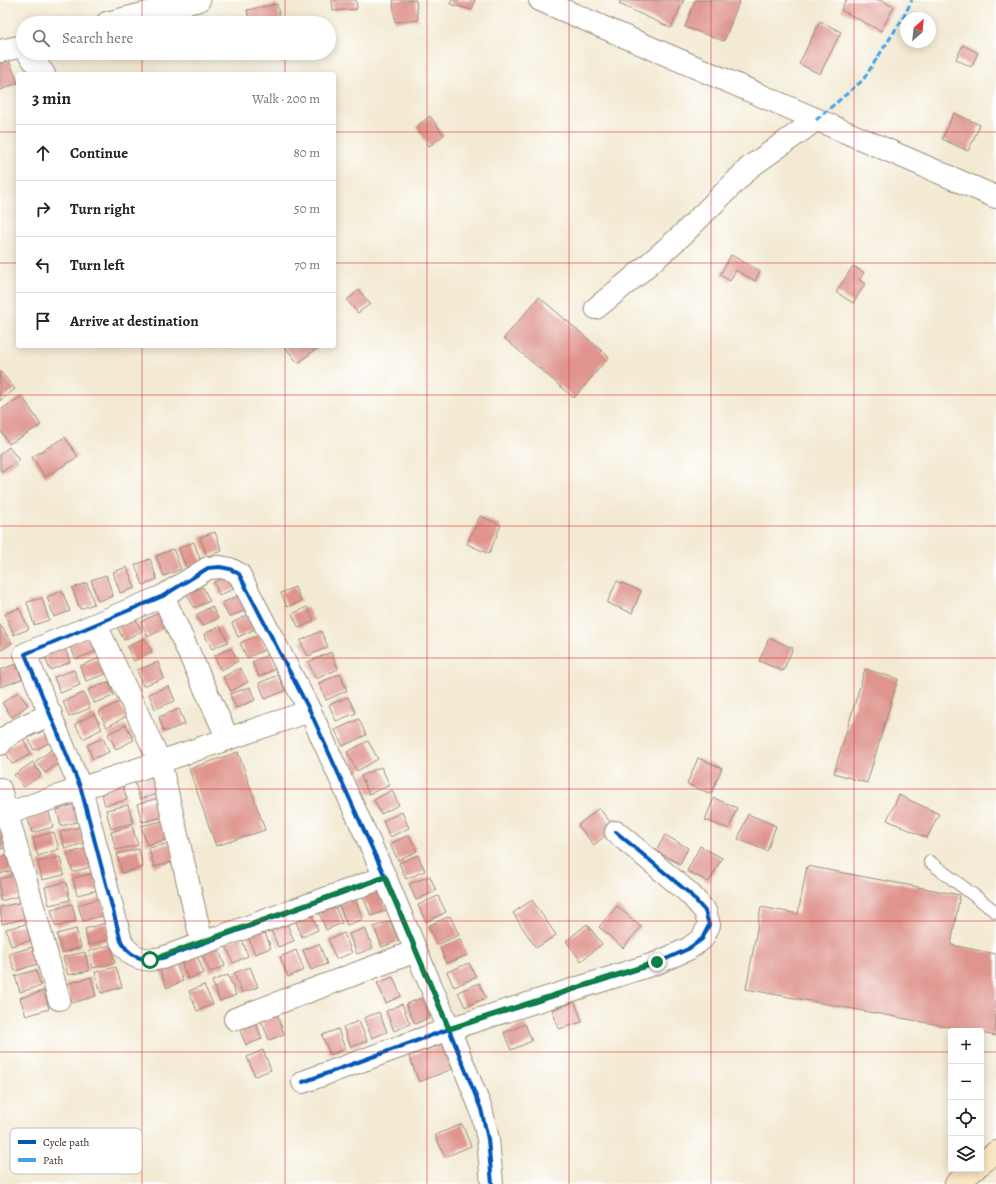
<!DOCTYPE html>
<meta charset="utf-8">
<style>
:root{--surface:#fff;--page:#f2f2f2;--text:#202124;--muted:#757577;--line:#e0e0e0}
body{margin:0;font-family:Alegreya,serif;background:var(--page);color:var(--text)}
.controls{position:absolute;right:12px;bottom:12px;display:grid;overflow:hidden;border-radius:4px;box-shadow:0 2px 10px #0003}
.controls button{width:36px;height:36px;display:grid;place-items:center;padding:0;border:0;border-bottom:1px solid var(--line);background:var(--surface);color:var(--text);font:20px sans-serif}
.compass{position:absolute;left:900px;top:12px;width:36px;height:36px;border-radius:50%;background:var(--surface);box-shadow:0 2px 10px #0003;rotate:27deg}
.stop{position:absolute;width:12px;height:12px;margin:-9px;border:3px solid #0b8043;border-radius:50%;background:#fff}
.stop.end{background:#0b8043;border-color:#fff;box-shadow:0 1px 4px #0008}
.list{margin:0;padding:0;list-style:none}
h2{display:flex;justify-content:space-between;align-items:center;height:52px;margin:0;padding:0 16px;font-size:17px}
h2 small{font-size:13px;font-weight:400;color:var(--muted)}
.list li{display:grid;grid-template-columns:26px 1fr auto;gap:12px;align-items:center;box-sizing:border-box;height:56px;padding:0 16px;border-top:1px solid var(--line)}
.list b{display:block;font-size:15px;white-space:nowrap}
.list em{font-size:13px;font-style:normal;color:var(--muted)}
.icon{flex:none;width:22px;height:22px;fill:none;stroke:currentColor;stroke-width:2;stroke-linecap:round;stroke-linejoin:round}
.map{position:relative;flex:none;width:996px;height:1184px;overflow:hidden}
.search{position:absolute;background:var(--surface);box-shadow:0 2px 10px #0003;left:16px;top:16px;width:320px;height:44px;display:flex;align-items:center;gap:10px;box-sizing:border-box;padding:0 14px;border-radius:22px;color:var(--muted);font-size:15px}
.panel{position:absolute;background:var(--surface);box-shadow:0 2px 10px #0003;left:16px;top:72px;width:320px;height:276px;border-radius:4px}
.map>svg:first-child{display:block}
</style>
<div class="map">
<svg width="996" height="1184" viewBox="0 0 996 1184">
<rect width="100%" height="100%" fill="#fff"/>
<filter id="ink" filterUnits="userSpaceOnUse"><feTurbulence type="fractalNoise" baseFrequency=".025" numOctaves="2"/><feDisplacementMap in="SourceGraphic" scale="8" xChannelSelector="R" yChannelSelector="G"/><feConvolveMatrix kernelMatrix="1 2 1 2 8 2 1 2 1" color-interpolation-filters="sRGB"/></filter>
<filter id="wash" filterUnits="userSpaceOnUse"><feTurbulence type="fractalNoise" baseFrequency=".012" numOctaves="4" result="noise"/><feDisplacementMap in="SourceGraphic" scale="16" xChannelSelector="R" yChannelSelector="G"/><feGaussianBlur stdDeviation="0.9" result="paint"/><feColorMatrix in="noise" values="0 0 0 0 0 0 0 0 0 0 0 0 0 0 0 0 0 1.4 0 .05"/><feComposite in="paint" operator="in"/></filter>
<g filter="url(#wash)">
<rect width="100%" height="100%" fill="#f3ead3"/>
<g id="blocks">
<path fill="#df958e" d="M332,0H356L357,9L333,11Z
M393,0H416L418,20L395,22Z
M451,0H475L472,10L450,4Z
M621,0H684L671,28L619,4Z
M695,0H740L724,41L685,27Z
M846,0H880L894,7L881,31L841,10Z
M277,4L281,23H250L247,10Z
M820,21L841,32L820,74L799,64Z
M963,45L978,53L971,67L956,59Z
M5,50L18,83L0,90V52Z
M202,53H214L206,58Z
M954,113L980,125L968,151L942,139Z
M430,116L444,135L429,146L416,127Z
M731,255L760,271L755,281L736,270L730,281L720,275Z
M853,266L864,273L859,280L865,284L853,303L836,292Z
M359,290L370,304L358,313L347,300Z
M539,297L609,357L574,398L504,338Z
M284,346H320L298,363Z
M0,371L15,389L0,401Z
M22,396L41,425L9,444L0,430V410Z
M65,437L78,457L45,477L32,457Z
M9,447L19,460L2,472L0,469V454Z
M480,516L501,525L489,554L467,544Z
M215,532L222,551L207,556L200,537Z
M194,542L201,562L186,567L179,548Z
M173,549L181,569L164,576L156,556Z
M150,559L157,579L143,585L135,565Z
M127,567L135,588L120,593L113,572Z
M233,574L239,587L219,595L214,582Z
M106,575L113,596L98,601L91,580Z
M617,581L641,591L632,613L607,603Z
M87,583L94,604L80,609L72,588Z
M203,587L210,601L194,608L187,594Z
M295,587L301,601L287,607L281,593Z
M62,591L70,611L54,617L47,597Z
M242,594L248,609L229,617L222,603Z
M42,598L49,620L34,625L27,602Z
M212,606L218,618L202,626L196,615Z
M307,607L314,621L299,628L292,614Z
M19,608L29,629L14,635L5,614Z
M158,613L166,627L148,637L141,622Z
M250,614L257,628L238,637L232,623Z
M134,616L142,631L124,640L116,625Z
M0,624L12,643L0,651Z
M220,626L228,642L212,649L204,634Z
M321,631L328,647L308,656L300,641Z
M259,635L266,649L247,658L240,643Z
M90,636L96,651L76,659L69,644Z
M144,638L152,652L134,661L127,647Z
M769,638L793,648L783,671L759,661Z
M64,646L70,662L50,670L44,654Z
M231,648L238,661L221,670L214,656Z
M331,652L338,669L316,679L308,662Z
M270,654L277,668L259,677L252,662Z
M100,658L106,674L86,681L80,666Z
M158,662L164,678L143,686L137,670Z
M16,664L22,679L1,687L0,670Z
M240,668L248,682L231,691L223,677Z
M865,669L898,679L867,783L834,773Z
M74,670L80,685L60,693L54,677Z
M340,674L347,691L326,700L319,683Z
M278,675L285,691L265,699L259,683Z
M109,682L114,696L94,703L88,690Z
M169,686L175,701L155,709L149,694Z
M250,687L255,700L236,708L230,694Z
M18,692L28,705L12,717L2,703Z
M84,693L90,708L69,717L63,701Z
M348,697L356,713L336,721L329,705Z
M119,702L127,716L107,727L99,712Z
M179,709L185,724L164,732L159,717Z
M94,714L102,729L83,739L75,724Z
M359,719L366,735L343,746L335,730Z
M126,725L134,740L116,749L108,734Z
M47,729L53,741L34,750L28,738Z
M103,738L109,752L93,759L87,745Z
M23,739L31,754L12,764L4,749Z
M368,741L378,759L357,771L347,752Z
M54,748L63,760L45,773L36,761Z
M238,752L265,830L216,846L189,769Z
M698,758L722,768L711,794L687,784Z
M33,762L41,775L24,787L14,775Z
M381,767L390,785L369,794L361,776Z
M156,775L161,793L140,799L134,780Z
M122,782L127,800L105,805L100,787Z
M392,790L399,805L381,814L374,800Z
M899,795L939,814L927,838L887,820Z
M159,798L164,817L142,822L137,804Z
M714,798L737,808L729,829L705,820Z
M76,804L81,821L61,826L57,810Z
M128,805L133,823L111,829L106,810Z
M599,808L615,828L594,845L578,825Z
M48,809L53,827L32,833L27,815Z
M402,812L409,828L390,837L383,821Z
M748,814L776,826L767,851L738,839Z
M163,821L168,839L147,845L141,826Z
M132,826L138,845L116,850L111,832Z
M80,827L84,843L65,849L60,832Z
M0,831H2L7,847L0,849Z
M54,832L59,849L38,856L33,838Z
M409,835L417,851L398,860L390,844Z
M665,835L688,848L680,864L656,851Z
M171,843L176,861L154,867L149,848Z
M700,846L722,858L709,882L687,871Z
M88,848L93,866L73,872L67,854Z
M139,849L143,867L122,873L117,854Z
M8,854L13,870L0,874V857Z
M418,855L425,871L406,879L399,863Z
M60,857L64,875L42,880L38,862Z
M807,866L960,895L951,945L996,954V1036L981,1033V1031H971L746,989L761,907L798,914Z
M95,873L98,890L77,895L73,878Z
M15,875L20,896L0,901V879Z
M430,876L436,891L416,900L409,884Z
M66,882L70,900L49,905L45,887Z
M378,890L387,910L371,916L363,896Z
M438,896L446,912L426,922L418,905Z
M101,898L106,915L83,921L78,905Z
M355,899L363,919L347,925L339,905Z
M532,900L556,935L536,948L513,913Z
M23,902L27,918L2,924L0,907Z
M72,904L76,921L56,927L51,910Z
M334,904L342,923L326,930L318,910Z
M617,906L641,927L623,948L599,927Z
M310,910L318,930L302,937L294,917Z
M450,916L459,935L437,945L428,926Z
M286,921L294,941L278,947L270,927Z
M390,921L398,941L382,947L374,927Z
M106,923L111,939L88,945L85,929Z
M26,924L31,940L11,946L6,929Z
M587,924L602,944L581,961L566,941Z
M263,928L271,948L255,954L247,934Z
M365,928L373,948L357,954L349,934Z
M76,929L81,947L62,953L57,934Z
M344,933L352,953L336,959L328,939Z
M241,937L248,956L233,963L225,943Z
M460,939L467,955L446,964L440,947Z
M319,944L327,964L311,970L303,950Z
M111,945L115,963L93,968L89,951Z
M217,946L225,966L210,972L201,952Z
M32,947L38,964L15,971L9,954Z
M296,950L304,970L288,977L280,957Z
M85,952L89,971L68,975L63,957Z
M196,953L204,973L188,979L180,959Z
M175,961L183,981L167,988L159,968Z
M469,963L476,977L454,987L447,972Z
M116,967L122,987L101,993L95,972Z
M250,967L258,987L242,993L234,973Z
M36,970L41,986L20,992L15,976Z
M228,975L236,995L220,1001L212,981Z
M91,977L96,996L72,1003L66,984Z
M393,977L401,996L386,1003L377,983Z
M479,983L486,998L465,1007L458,992Z
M204,985L213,1004L197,1011L189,991Z
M44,991L49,1009L26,1016L20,998Z
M422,998L430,1017L415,1024L406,1004Z
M575,1002L582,1022L559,1029L552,1010Z
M402,1004L410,1024L394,1031L386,1011Z
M379,1012L387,1032L372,1038L364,1018Z
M277,1014L284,1034L269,1040L261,1020Z
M254,1019L262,1039L246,1045L238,1026Z
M359,1021L367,1041L351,1047L343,1027Z
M525,1024L532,1041L511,1050L504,1033Z
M338,1029L345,1049L330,1055L322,1035Z
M443,1044L452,1069L419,1082L409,1056Z
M263,1050L271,1070L255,1076L247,1057Z
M462,1124L471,1146L445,1157L435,1135Z"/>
</g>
</g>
<g filter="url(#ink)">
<use href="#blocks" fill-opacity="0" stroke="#978a78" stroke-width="1"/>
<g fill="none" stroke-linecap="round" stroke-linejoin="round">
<defs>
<path id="lane" d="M930,862L996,912"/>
<path id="street" d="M540,0L996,197
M107,23L199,0
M0,51L23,46
M28,53L44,74
M596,308L633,278L681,236L750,167L816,120
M163,596L228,739
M96,625L160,762L202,943
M0,744C11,729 35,722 51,714
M0,789L59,999
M0,816L310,711
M385,877L162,958C144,962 130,958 121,941L81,789L25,654L163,596L208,568L220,567L230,569L239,574L310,711L385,877L449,1029L481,1109L488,1139L492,1184
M235,1019L416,951
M303,1082L449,1029L657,963L688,949L702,939L709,925L705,911L689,893L616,832"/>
<path id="secondary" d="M981,1164L996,1152
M956,1184L975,1169"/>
</defs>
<use href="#lane" stroke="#978a78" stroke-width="14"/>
<use href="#street" stroke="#978a78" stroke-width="24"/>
<use href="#secondary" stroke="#978a78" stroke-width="24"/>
<use href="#lane" stroke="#fff" stroke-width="12"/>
<use href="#street" stroke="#fff" stroke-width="22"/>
<use href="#secondary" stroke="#fae7c3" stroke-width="22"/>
<path stroke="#3fa3ea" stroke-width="3" stroke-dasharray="6 3" stroke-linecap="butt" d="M816,120L863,80L903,18L912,0"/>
<defs>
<path id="cycleway" d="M385,877L162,958C144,962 130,958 121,941L81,789L25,654L163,596L208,568L220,567L230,569L239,574L310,711L385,877L449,1029L481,1109L488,1139L492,1184
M303,1082L449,1029L657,963L688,949L702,939L709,925L705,911L689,893L616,832"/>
</defs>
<use href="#cycleway" stroke="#fff" stroke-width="6"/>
<use href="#cycleway" stroke="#0057b8" stroke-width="4"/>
</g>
</g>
<g fill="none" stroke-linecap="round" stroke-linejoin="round" filter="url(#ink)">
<path stroke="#0b8043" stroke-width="5" d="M150,960L385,877L449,1029L657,962"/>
</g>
<path fill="none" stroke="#d62828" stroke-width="1" stroke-opacity="0.55" d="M142,0V23M285,0V23M427,0V1184M569,0V1184M711,0V1184M854,0V1184M142,53V74M285,53V74M0,132H18M334,132H996M0,263H18M334,263H996M142,346V1184M285,346V1184M0,395H996M0,526H996M0,658H996M0,789H996M0,921H996M0,1052H951M981,1052H996"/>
<rect x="10" y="1128" width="132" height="46" rx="6" fill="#fff" stroke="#c4bfbc" stroke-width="1"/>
<rect x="18" y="1140" width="18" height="4" fill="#0057b8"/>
<rect x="18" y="1158" width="18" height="4" fill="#3fa3ea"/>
<g font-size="11" fill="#3b2a1e">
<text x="43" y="1146">Cycle path</text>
<text x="43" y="1164">Path</text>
</g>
</svg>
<div class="controls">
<button>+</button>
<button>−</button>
<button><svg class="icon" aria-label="locate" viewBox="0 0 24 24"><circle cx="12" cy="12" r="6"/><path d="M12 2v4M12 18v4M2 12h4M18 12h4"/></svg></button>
<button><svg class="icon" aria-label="layers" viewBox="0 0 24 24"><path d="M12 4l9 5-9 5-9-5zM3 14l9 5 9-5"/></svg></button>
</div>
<svg class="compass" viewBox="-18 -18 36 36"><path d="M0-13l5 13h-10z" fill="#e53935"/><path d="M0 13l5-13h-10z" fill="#757577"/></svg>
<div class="stop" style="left:150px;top:960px"></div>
<div class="stop end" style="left:657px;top:962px"></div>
<div class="search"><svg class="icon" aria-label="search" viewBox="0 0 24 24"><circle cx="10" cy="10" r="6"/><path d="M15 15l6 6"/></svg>Search here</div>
<section class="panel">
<h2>3 min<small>Walk · 200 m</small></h2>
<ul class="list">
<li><svg class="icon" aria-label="ahead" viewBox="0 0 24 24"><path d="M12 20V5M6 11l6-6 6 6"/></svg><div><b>Continue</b></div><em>80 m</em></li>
<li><svg class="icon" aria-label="right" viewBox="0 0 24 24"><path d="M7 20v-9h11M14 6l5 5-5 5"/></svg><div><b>Turn right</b></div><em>50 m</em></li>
<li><svg class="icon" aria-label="left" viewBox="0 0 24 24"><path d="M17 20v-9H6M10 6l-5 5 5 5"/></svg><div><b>Turn left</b></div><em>70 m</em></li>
<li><svg class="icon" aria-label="arrive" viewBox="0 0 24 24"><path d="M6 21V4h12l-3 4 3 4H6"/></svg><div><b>Arrive at destination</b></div></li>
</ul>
</section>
</div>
